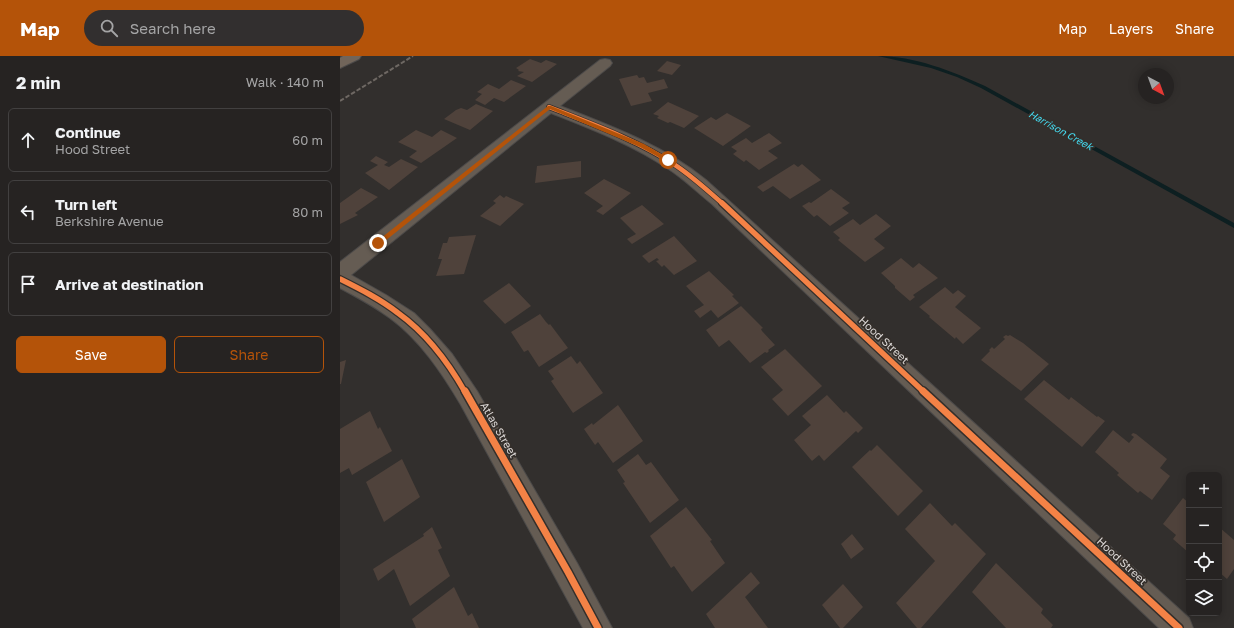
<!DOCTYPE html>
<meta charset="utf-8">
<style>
:root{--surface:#262322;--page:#322f2f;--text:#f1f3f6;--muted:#a4a4a5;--line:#424040;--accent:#b45309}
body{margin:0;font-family:"Golos Text",sans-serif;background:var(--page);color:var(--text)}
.controls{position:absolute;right:12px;bottom:12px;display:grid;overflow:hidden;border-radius:6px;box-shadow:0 2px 10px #0003}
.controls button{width:36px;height:36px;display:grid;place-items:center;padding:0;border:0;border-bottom:1px solid var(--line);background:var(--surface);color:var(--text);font:20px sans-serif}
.compass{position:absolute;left:798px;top:12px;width:36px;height:36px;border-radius:50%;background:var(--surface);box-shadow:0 2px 10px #0003;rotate:139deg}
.stop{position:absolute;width:12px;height:12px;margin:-9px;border:3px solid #b45309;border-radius:50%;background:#fff}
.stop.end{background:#b45309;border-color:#fff;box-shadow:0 1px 4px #0008}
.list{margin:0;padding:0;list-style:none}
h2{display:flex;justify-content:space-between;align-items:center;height:52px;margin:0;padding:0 16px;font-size:17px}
h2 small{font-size:13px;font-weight:400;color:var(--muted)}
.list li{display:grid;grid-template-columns:26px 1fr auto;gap:12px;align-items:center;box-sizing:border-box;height:64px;margin:0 8px 8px;padding:0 8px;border:1px solid var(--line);border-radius:6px}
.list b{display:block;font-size:15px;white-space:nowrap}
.list p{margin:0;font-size:13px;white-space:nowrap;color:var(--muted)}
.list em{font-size:13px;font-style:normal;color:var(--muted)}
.actions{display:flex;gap:8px;padding:12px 16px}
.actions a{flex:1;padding:9px 0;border:1px solid var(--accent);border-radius:6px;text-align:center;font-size:14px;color:var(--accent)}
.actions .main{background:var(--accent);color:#fff}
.icon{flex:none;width:22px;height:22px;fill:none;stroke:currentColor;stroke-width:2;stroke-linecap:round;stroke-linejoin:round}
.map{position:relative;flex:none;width:894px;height:572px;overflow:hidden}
header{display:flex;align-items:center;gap:24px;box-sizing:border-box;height:56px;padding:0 20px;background:var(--accent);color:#fff}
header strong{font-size:19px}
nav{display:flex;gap:22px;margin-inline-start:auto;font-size:14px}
.search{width:280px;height:36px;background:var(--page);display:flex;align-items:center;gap:10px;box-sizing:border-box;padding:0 14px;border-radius:22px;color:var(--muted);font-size:15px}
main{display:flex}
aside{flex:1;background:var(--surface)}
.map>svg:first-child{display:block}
</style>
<header>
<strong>Map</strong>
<div class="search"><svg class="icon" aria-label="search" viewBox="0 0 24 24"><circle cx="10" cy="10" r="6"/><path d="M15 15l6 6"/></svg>Search here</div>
<nav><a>Map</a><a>Layers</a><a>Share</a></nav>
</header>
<main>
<aside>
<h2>2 min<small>Walk · 140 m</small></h2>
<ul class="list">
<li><svg class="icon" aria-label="ahead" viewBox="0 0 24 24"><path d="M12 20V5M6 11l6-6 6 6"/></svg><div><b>Continue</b><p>Hood Street</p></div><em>60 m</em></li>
<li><svg class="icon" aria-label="left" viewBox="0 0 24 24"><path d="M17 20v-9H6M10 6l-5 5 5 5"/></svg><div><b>Turn left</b><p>Berkshire Avenue</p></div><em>80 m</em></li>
<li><svg class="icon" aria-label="arrive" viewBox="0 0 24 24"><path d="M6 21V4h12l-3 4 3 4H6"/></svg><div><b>Arrive at destination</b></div></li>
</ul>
<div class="actions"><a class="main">Save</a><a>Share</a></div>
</aside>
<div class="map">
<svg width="894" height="572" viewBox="0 0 894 572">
<rect width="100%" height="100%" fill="#322f2d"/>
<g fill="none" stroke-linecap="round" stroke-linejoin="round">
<path fill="#0d1f21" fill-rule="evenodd" d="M538,0C574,0 612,15 645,30L894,167V172L641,32L617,21L591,12Z"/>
</g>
<path fill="#4f423b" d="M190,3L201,7L206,4L217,8L192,26L177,20L184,16L178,15L179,14L176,12Z
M327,5L341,9L332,19L317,15Z
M297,19L299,22L304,21L307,27L324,23L328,32L308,37L312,45L291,50L279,23Z
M171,24L186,30L164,46L154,42L145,49L135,44L142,38L137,36L148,28L159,33Z
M328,46L359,60L344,72L330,66L328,67L317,62L319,60L313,58Z
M136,48L153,55L130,74L104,63L116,54L121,52L127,54Z
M387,57L411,70L383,90L354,72L371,61L376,64Z
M76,74L92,81L101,74L117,82L81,107L69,101L77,95L58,86Z
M429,77L442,87L428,95L438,102L419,114L406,104L404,106L393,98L397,95L391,91L406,82L412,87Z
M36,100L48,106L44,109L49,111L61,103L78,111L49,134L25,117L38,109L30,105Z
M241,105V121L195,127L197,110Z
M454,108L458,111L462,108L481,124L450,143L433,130L423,136L417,131Z
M264,123L291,137L263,159L256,155L263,150L244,137Z
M21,132L38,141L15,157L18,159L0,168V147Z
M491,133L510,147L502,152L509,157L490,170L477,159L474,161L462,150L469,146L471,147Z
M160,139L164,142L166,140L184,148L160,170L140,160L156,147L153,145Z
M302,149L324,168L292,188L287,183L296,178L280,162Z
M536,158L551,170L534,183L545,192L525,206L498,184L500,182L493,176L513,163L520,169Z
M136,179L124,218L96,220L102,203H98L103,187H107L109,181Z
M334,180L357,205L334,219L324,209L322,211L316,205L319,204L317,202L309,207L302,200Z
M561,202L573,212L579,207L598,222L573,239L575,241L570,245L555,232V230L541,217Z
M369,215L394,239L392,240L399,247L378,262L371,254L360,262L354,255L364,249L346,230Z
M169,227L191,250L165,268L143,245Z
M605,231L613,238L618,234L626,240L615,251L641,272L623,288L616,281L615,283L589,261L590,260L579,251Z
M401,250L423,272L421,273L422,275L435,289L428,294L429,295L427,297L425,296L410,307L389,284L379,291L366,274Z
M200,258L206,266L209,269L210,268L228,292L199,311L188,294L184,296L171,276Z
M666,279L668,280L670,279L683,287L709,308L681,335L641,304L650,295L649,294L652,291L654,293L665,283L663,281Z
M445,293L482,330L448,360L432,343L443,334L421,311Z
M231,300L237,308L240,305L263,337L233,357L211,325L214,323L208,315Z
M6,304L1,328H0V306Z
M704,324L729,344L731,341L757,361L758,360L765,365L742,391L684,343Z
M487,339L504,357L506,355L523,372L518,377L516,375L484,405L479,399L472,405L454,384L471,369L462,360Z
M278,349L303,385L273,407L258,386L255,389L244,373L252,367L253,369Z
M30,355L38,373L40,371L52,395L12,419L9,412L0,417V373Z
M773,374L789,387L794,381L791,379L793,377L796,378L827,403L820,412L830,420L812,444L800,435L798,437L777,419L779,417L755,396Z
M537,389L583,435L558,460L512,411L530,394L531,395Z
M298,398L306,409L311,406L339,444L310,467L283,427L285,426L277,414Z
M62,403L80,441L44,466L26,426Z
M843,442L849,447V497L833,483L836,479L823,468Z
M590,447L612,470L615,467L646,498L581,572H577L556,547L595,505L565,473Z
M346,451L372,484L370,485L385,507L352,536L334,510L331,512L310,480Z
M92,471L102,492L98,494L110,520L70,550L54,513L38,525L33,513L84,480L83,478Z
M879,471L894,484V513L887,523L879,516Z
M512,478L524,493L511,503L501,488Z
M656,507L703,553L701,557L713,569L711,572H666L632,536Z
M411,516L420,527L405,541L428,572H375L366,558Z
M503,528L523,551L503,572H500L482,549Z
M114,531L128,560L132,557L139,572H76L72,563Z"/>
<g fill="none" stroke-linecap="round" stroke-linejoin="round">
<defs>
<path id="street" d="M265,3L270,4L272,7L270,10L220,50C271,70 323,89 366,124L849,562L853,572H819L372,148C357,136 343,122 327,112C291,88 251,73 211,57L11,219L46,239L74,257L90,273L112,298L137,335L237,507L272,572H243L121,349C102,317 80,284 50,262C34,250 17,241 0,232V206L260,4Z"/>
<path id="secondary" d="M3,0H21L19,3L0,12V2Z"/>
</defs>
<use href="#street" stroke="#4c4a49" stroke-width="2"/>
<use href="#secondary" stroke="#4c4a49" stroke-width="2"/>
<use href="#street" fill="#655c53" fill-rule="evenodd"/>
<use href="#secondary" fill="#71655a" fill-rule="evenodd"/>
<path stroke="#6e6863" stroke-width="2" stroke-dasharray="4.5 2" stroke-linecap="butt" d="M0,45L73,0"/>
<defs>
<path id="cycleway-far2" d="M209,51C252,68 297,84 335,109C352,120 368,135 383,148"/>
<path id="cycleway-far1" d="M382,147L584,336
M0,223C20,233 40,243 58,257C86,277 108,306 125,336"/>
<path id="cycleway" d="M125,335L228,516L258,572
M583,335L839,572"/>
</defs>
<use href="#cycleway-far2" stroke="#342f2b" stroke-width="6"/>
<use href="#cycleway-far1" stroke="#342f2b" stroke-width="8"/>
<use href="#cycleway" stroke="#342f2b" stroke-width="10"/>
<use href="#cycleway-far2" stroke="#f48246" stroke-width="4.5"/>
<use href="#cycleway-far1" stroke="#f48246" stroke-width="5.5"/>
<use href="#cycleway" stroke="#f48246" stroke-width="7"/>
</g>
<path fill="#b45309" d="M208,50H211L304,88L331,104L326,105L300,91L210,53L40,189H36V186Z"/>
<g text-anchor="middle" stroke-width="3.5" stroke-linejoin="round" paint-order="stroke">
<g font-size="10" font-style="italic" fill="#44ddf4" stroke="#342f2b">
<text transform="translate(721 74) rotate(29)" y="4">Harrison Creek</text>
</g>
<g font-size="11" fill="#dcd8d6" stroke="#342f2b">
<text transform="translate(544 284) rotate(43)" y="4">Hood Street</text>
<text transform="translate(159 374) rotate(60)" y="4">Atlas Street</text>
<text transform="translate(782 505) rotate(43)" y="4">Hood Street</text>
</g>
</g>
</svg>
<div class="controls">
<button>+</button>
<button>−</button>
<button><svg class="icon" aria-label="locate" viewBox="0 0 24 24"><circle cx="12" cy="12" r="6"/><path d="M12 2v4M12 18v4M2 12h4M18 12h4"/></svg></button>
<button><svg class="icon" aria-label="layers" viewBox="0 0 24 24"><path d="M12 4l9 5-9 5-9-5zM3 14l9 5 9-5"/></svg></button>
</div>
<svg class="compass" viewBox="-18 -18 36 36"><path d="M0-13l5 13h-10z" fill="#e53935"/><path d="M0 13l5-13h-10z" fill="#a4a4a5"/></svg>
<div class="stop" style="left:328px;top:104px"></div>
<div class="stop end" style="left:38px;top:187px"></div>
</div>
</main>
